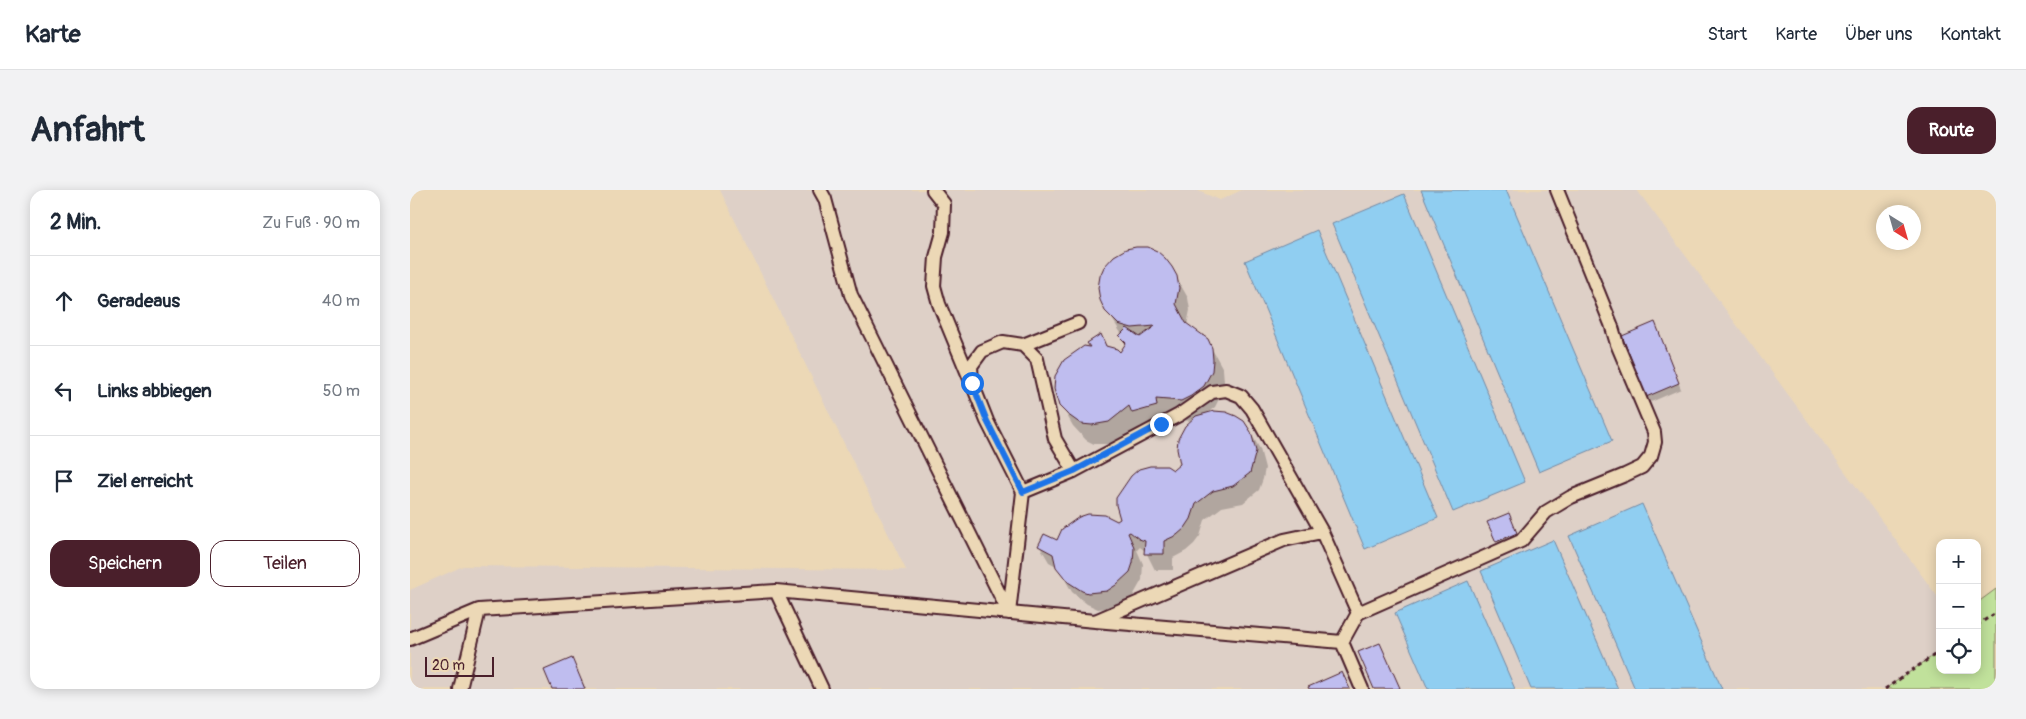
<!DOCTYPE html>
<html lang="de">
<meta charset="utf-8">
<style>
:root{--surface:#fff;--page:#f2f2f3;--text:#1f2937;--muted:#747a83;--line:#e0e1e3;--accent:#4a1f2b}
body{margin:0;font-family:Pangolin,sans-serif;background:var(--page);color:var(--text)}
.controls{position:absolute;right:15px;bottom:15px;display:grid;overflow:hidden;border-radius:10px;box-shadow:0 2px 12px #0003}
.controls button{width:45px;height:45px;display:grid;place-items:center;padding:0;border:0;border-bottom:1px solid var(--line);background:var(--surface);color:var(--text);font:25px sans-serif}
.compass{position:absolute;left:1466px;top:15px;width:45px;height:45px;border-radius:50%;background:var(--surface);box-shadow:0 2px 12px #0003;rotate:143deg}
.scale{position:absolute;left:15px;bottom:12px;width:69px;box-sizing:border-box;padding-left:5px;border:2px solid #4a1f2b;border-top:0;font-size:14px;line-height:18px;white-space:nowrap;color:#4a1f2b;-webkit-text-stroke:4px #ecd8b6;paint-order:stroke}
.stop{position:absolute;width:15px;height:15px;margin:-11px;border:4px solid #1a73e8;border-radius:50%;background:#fff}
.stop.end{background:#1a73e8;border-color:#fff;box-shadow:0 1px 5px #0008}
.list{margin:0;padding:0;list-style:none}
h2{display:flex;justify-content:space-between;align-items:center;height:65px;margin:0;padding:0 20px;font-size:21px}
h2 small{font-size:16px;font-weight:400;color:var(--muted)}
.list li{display:grid;grid-template-columns:32px 1fr auto;gap:15px;align-items:center;box-sizing:border-box;height:90px;padding:0 20px;border-top:1px solid var(--line)}
.list b{display:block;font-size:19px;white-space:nowrap}
.list em{font-size:16px;font-style:normal;color:var(--muted)}
.actions{display:flex;gap:10px;padding:15px 20px}
.actions a{flex:1;padding:11px 0;border:1px solid var(--accent);border-radius:15px;text-align:center;font-size:18px;color:var(--accent)}
.actions .main{background:var(--accent);color:#fff}
.icon{flex:none;width:28px;height:28px;fill:none;stroke:currentColor;stroke-width:2;stroke-linecap:round;stroke-linejoin:round}
.map{position:relative;flex:none;width:1586px;height:499px;overflow:hidden;border-radius:15px}
header{display:flex;align-items:center;gap:30px;box-sizing:border-box;height:70px;padding:0 25px;background:var(--surface);border-bottom:1px solid var(--line)}
header strong{font-size:24px}
nav{display:flex;gap:28px;margin-inline-start:auto;font-size:18px}
.intro{display:flex;align-items:center;justify-content:space-between;box-sizing:border-box;height:120px;padding:0 30px}
h1{margin:0;font-size:35px}
.button{padding:12px 22px;border-radius:15px;background:var(--accent);color:#fff;font-size:18px;font-weight:700}
main{display:flex;gap:30px;padding:0 30px}
aside{flex:1;background:var(--surface);border-radius:15px;box-shadow:0 2px 12px #0003}
.map>svg:first-child{display:block}
</style>
<header>
<strong>Karte</strong>
<nav><a>Start</a><a>Karte</a><a>Über uns</a><a>Kontakt</a></nav>
</header>
<div class="intro"><h1>Anfahrt</h1><a class="button">Route</a></div>
<main>
<aside>
<h2>2 Min.<small>Zu Fuß · 90 m</small></h2>
<ul class="list">
<li><svg class="icon" aria-label="ahead" viewBox="0 0 24 24"><path d="M12 20V5M6 11l6-6 6 6"/></svg><div><b>Geradeaus</b></div><em>40 m</em></li>
<li><svg class="icon" aria-label="left" viewBox="0 0 24 24"><path d="M17 20v-9H6M10 6l-5 5 5 5"/></svg><div><b>Links abbiegen</b></div><em>50 m</em></li>
<li><svg class="icon" aria-label="arrive" viewBox="0 0 24 24"><path d="M6 21V4h12l-3 4 3 4H6"/></svg><div><b>Ziel erreicht</b></div></li>
</ul>
<div class="actions"><a class="main">Speichern</a><a>Teilen</a></div>
</aside>
<div class="map">
<svg width="1586" height="499" viewBox="0 0 1586 499">
<rect width="100%" height="100%" fill="#ecd8b6"/>
<filter id="ink" filterUnits="userSpaceOnUse"><feTurbulence type="fractalNoise" baseFrequency=".02" numOctaves="2"/><feDisplacementMap in="SourceGraphic" scale="10" xChannelSelector="R" yChannelSelector="G"/><feConvolveMatrix kernelMatrix="1 2 1 2 8 2 1 2 1" color-interpolation-filters="sRGB"/></filter>
<g filter="url(#ink)">
<path fill="#ded0c7" d="M310,0H786L810,10L832,0H1227L1530,410V461L1475,499H0V400L53,376L496,380Z"/>
<path fill="#c0e19b" stroke="#858063" d="M1586,399V499H1475L1530,461V480H1567V413Z"/>
<path fill="#90cef1" stroke="#7488a2" d="M1011,0H1096L1202,251L1129,282Z
M994,4L1115,292L1043,322L922,34Z
M907,40L1028,328L955,359L835,71Z
M1232,314L1312,499H1225L1159,346Z
M1143,350L1208,499H1121L1071,381Z
M1058,391L1105,499H1018L985,423Z"/>
<path fill="#0003" d="M761,78L778,108L780,120L777,135L797,150L813,179L814,191L813,201L805,217L796,224L840,242L850,259L855,278L853,289L849,300L833,313L812,317L795,330L790,346L784,354L776,361L763,368V380H745L736,362L730,357L727,360L733,374L732,390L723,406L706,417L688,419L677,414L662,402L648,377L639,372L629,355L647,352L707,333L771,275L783,231L757,229L735,243L731,236L719,248L702,254H684L676,250L663,236L651,215L690,146L697,157L710,164L716,155L711,146L712,145L691,110Z
M1247,139L1271,199L1241,212L1237,206Z
M1101,330L1110,349L1090,357L1079,332Z
M161,470L176,499H144L136,481Z"/>
<path fill="#bfbdef" stroke="#4a1f2b" d="M726,57H738L747,61L755,68L762,77L767,86L769,98L766,114L776,133L798,149L802,158L803,170L802,181L794,196L781,206L771,211L746,209L747,216L722,223L719,216L699,232L682,235L671,234L657,224L649,216L646,206L644,199L645,186L654,170L674,156L680,157L677,153L691,144L696,156L707,159L710,162L716,153L709,146L717,138L730,147L745,136L722,138L708,134L695,121L690,110L688,98L690,86L694,77L704,66L716,59Z
M1245,132L1269,193L1236,207L1212,146Z
M804,221L816,222L826,226L834,231L841,242L846,261L840,283L823,296L803,301L786,314L781,329L775,338L767,345L754,351V364H734L735,351L729,349L720,342L718,343L724,357L723,373L720,382L706,395L697,401L678,403L672,401L658,392L646,377L643,364L628,356L634,344L647,350L652,339L669,327L678,324L695,325L707,331L710,329L706,315V308L721,286L729,279L740,276H757L763,280L770,274L767,259L768,249L775,236L786,226Z
M1099,323L1107,343L1086,352L1077,332Z
M970,453L990,498L987,499H964L948,462Z
M162,468L175,499H142L134,480Z
M932,482L940,499H899L898,497Z"/>
<g fill="none" stroke-linecap="round" stroke-linejoin="round">
<defs>
<path id="service" d="M410,0L415,9L441,105L599,423
M523,0L534,14L533,42L526,67L524,96L529,114L560,189
M613,155L668,133
M613,302L577,231L562,193L561,176L572,161L593,152L613,155L627,169L645,249L664,281
M366,401L412,499
M599,423L613,302L664,281L769,225L802,202L816,200L831,206L842,219L912,342
M948,423L1111,351L1136,322L1161,307L1215,285L1232,277L1241,266L1245,252L1244,242L1207,154L1201,134L1147,0
M0,449L69,420L366,401L685,431L932,452L948,423L912,342L874,350L685,431
M932,452L952,499
M50,499L69,420"/>
</defs>
<use href="#service" stroke="#4a1f2b" stroke-width="16"/>
<path stroke="#4a1f2b" stroke-width="3" stroke-dasharray="4 4" stroke-linecap="butt" d="M1567,435L1586,423
M1475,499L1530,461"/>
<use href="#service" stroke="#ecd8b6" stroke-width="12"/>
</g>
</g>
<g fill="none" stroke-linecap="round" stroke-linejoin="round" filter="url(#ink)">
<path stroke="#1a73e8" stroke-width="6" d="M562,193L577,231L613,302L664,281L751,234"/>
</g>
</svg>
<div class="controls">
<button>+</button>
<button>−</button>
<button><svg class="icon" aria-label="locate" viewBox="0 0 24 24"><circle cx="12" cy="12" r="6"/><path d="M12 2v4M12 18v4M2 12h4M18 12h4"/></svg></button>
</div>
<svg class="compass" viewBox="-18 -18 36 36"><path d="M0-13l5 13h-10z" fill="#e53935"/><path d="M0 13l5-13h-10z" fill="#747a83"/></svg>
<div class="scale">20 m</div>
<div class="stop" style="left:562px;top:193px"></div>
<div class="stop end" style="left:751px;top:234px"></div>
</div>
</main>
